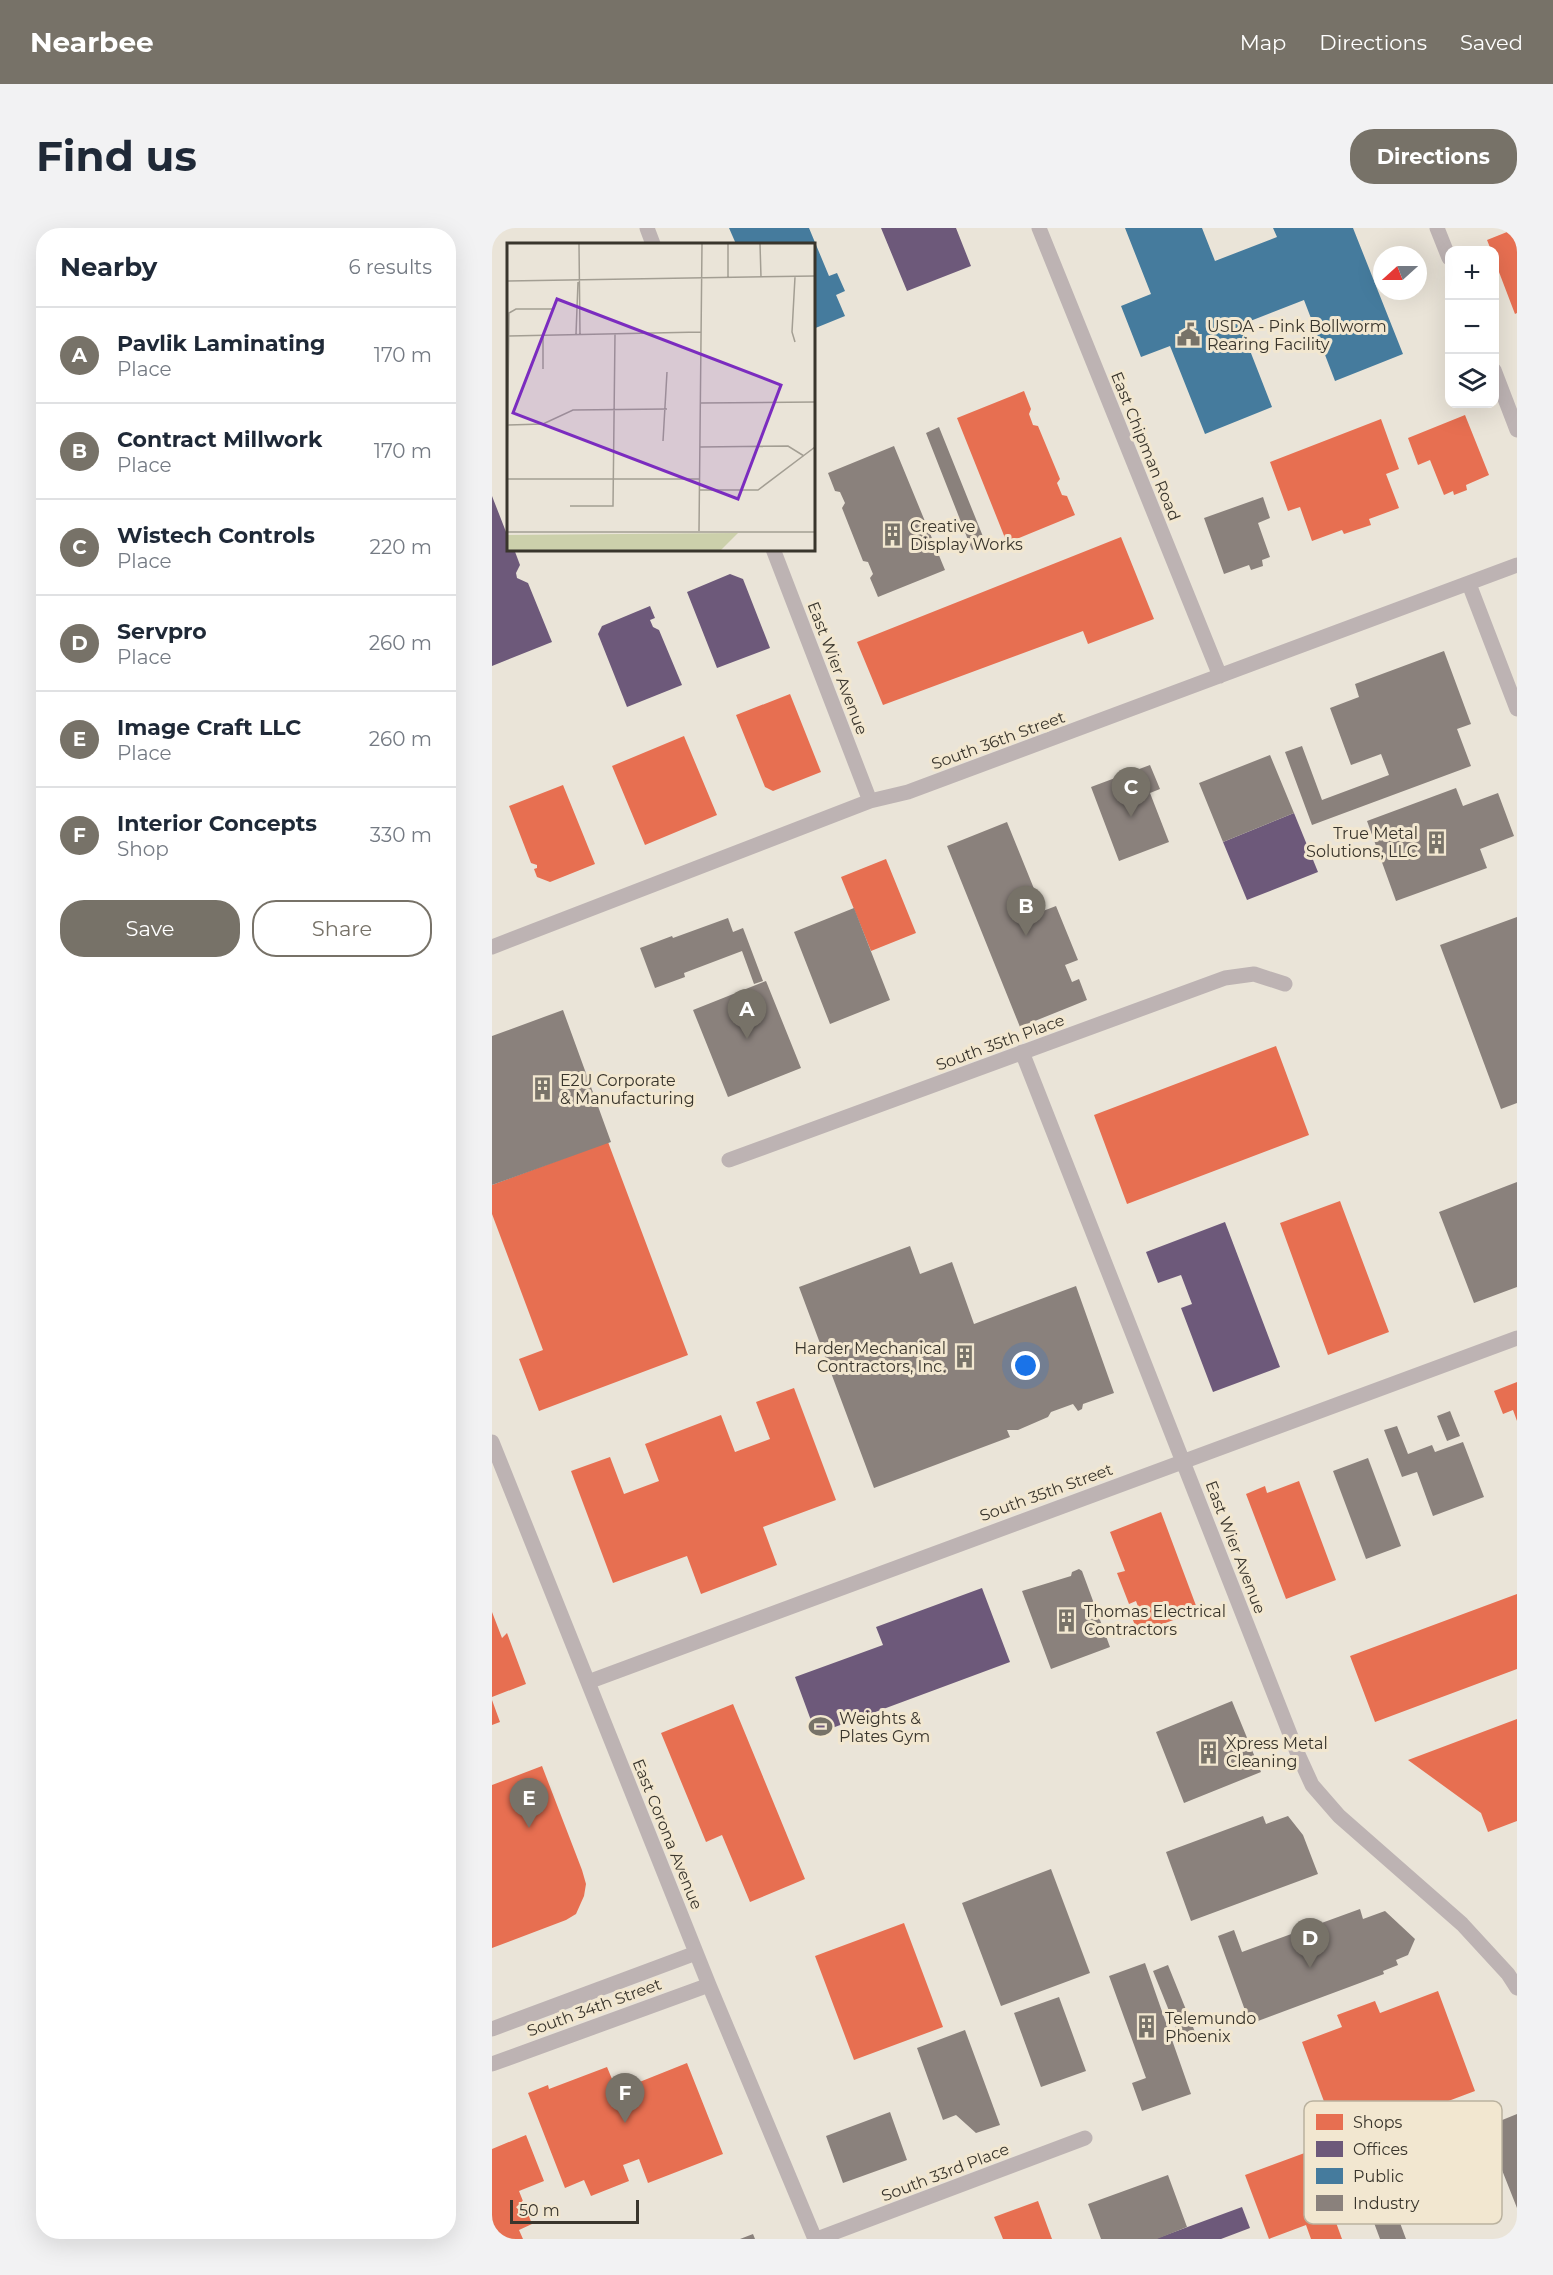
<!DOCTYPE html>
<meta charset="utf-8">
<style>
:root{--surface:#fff;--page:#f2f2f3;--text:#1f2937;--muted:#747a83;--line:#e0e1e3;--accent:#777268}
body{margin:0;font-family:Montserrat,sans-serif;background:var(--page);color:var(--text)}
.controls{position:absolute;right:18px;top:18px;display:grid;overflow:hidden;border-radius:12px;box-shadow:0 6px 24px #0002}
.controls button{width:54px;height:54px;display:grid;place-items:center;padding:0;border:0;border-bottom:2px solid var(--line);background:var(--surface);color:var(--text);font:30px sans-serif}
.compass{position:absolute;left:881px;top:18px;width:54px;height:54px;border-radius:50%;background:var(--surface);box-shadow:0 6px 24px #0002;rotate:249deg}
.scale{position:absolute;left:18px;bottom:15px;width:129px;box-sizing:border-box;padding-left:6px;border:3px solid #39352c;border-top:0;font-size:16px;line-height:21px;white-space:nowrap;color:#39352c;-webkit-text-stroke:4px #f2e7d0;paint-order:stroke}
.you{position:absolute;left:534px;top:1138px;width:21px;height:21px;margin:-15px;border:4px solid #fff;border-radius:50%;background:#1a73e8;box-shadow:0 0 0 9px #1a73e833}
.badge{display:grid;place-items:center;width:39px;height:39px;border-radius:50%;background:var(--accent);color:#fff;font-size:20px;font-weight:700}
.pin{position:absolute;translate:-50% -50px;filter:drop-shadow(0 2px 3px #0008)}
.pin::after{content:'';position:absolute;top:32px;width:21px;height:18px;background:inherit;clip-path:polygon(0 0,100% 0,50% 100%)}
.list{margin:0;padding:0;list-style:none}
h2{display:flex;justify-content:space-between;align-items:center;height:78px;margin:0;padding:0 24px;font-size:26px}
h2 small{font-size:20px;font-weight:400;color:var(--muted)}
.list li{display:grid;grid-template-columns:39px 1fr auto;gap:18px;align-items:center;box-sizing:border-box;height:96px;padding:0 24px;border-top:2px solid var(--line)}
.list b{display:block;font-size:22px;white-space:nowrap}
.list p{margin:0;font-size:20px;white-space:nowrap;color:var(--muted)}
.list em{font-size:20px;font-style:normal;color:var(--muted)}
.actions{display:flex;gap:12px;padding:18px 24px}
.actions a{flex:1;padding:14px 0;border:2px solid var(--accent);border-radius:24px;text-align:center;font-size:21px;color:var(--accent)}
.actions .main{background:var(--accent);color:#fff}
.icon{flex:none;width:33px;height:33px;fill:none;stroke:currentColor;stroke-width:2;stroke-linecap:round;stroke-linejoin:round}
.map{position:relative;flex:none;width:1025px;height:2011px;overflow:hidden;border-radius:24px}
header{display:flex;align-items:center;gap:36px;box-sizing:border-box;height:84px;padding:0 30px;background:var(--accent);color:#fff}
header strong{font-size:28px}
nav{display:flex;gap:33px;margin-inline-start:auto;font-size:21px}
.intro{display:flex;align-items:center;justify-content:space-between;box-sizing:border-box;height:144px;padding:0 36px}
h1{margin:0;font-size:42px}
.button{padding:15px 27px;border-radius:24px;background:var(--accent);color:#fff;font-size:21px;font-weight:700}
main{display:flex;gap:36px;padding:0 36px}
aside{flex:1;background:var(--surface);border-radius:24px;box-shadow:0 6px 24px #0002}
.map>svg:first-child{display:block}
</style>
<header>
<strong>Nearbee</strong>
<nav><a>Map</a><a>Directions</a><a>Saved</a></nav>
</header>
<div class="intro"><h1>Find us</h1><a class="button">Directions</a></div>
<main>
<aside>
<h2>Nearby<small>6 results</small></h2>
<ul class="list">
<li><span class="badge">A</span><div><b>Pavlik Laminating</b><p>Place</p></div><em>170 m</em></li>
<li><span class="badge">B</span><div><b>Contract Millwork</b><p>Place</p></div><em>170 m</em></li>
<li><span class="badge">C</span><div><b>Wistech Controls</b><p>Place</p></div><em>220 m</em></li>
<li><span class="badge">D</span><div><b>Servpro</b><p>Place</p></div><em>260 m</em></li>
<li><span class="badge">E</span><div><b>Image Craft LLC</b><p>Place</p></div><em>260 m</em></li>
<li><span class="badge">F</span><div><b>Interior Concepts</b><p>Shop</p></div><em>330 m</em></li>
</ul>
<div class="actions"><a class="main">Save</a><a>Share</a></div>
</aside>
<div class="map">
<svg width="1025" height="2011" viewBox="0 0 1025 2011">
<rect width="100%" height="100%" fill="#eae4d8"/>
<path fill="#e76f51" d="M1025,0V85L1023,86L1002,31V22H999L995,12Z
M532,163L539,181L537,186L541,197L546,198L568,251L565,255L570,267L575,268L583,287L515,315L465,190Z
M973,187L997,247L974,257L975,262L962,267L961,263L952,267L938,232L926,237L916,210Z
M889,191L907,241L894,246L907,280L877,291L879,297L852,306L850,302L820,313L808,279L796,283L778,234Z
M629,309L662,391L596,416L591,403L391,477L365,414Z
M298,466L329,544L281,563L273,559L244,487Z
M192,508L225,587L153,617L120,538Z
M71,557L103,636L58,654L45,649L42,641L45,640V637L39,635L17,578Z
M394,631L424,705L379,723L349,649Z
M784,818L817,907L635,976L602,887Z
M116,914L196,1127L47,1183L27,1131L51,1122L0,986V957Z
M848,973L897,1104L836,1127L788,995Z
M1025,1154V1193L1021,1182L1011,1186L1002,1163Z
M302,1160L344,1272L271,1299L285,1337L209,1366L195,1328L121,1355L79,1243L118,1229L132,1266L167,1253L153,1216L229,1187L243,1224L278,1211L264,1174Z
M807,1253L844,1352L794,1371L754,1266L773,1258L775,1265Z
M669,1284L706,1383L646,1405L639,1387L648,1384L644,1373L637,1376L625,1345L633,1343L618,1304Z
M1025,1366V1441L883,1494L858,1428Z
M0,1384L10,1410L15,1405L34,1456L0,1469Z
M0,1472L8,1494L0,1497Z
M241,1476L313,1651L258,1674L230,1607L214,1614L169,1505Z
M1025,1491V1593L996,1604L989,1585L916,1532Z
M50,1538L90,1642L94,1656L92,1668L84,1686L74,1692L0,1720V1557Z
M412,1695L451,1799L362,1832L323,1728Z
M946,1763L983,1863L847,1914L810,1814L850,1799L845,1787L883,1773L888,1785Z
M195,1835L231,1926L156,1955L147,1931L131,1937L137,1953L99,1968L92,1952L73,1960L36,1865L56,1857L57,1861L115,1839L125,1863Z
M34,1907L52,1953L27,1963L40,1996L27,2002L31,2011H0V1921Z
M818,1923L850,2011H819L814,1997L777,2011L753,1947Z
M546,1973L560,2011H511L502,1989Z"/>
<path fill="#6d597a" d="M389,0H464L479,38L415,63Z
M0,268L16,309V321H22L28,337L24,345L25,350L36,355L60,414L0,438Z
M238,346L251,351L278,420L225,440L195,364Z
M158,378L163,390L158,392L161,399L167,402L190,457L135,479L106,406L110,398Z
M802,585L826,644L755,672L731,614Z
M733,994L788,1139L721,1164L689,1080L700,1076L689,1047L666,1055L654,1024Z
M490,1360L518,1434L324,1506L303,1449L391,1417L384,1399Z
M750,1979L758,2000L729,2011H663Z"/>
<path fill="#457b9d" d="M237,0H317L337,48L345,45L353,63L344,67L353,88L321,101V16H244Z
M633,0H710L723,33L785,9L781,0H861L911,126L843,153L812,72L748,97L780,179L713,206L678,118L649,129L629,78L659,66Z"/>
<path fill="#8a817c" d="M447,199L494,316L480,322L434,205Z
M402,218L453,342L386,369L378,350L381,346L376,334L371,333L350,280L353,275L348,264L343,263L336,245Z
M771,269L778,290L766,295L778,329L770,332L771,338L759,342L757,337L732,346L712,290Z
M952,423L979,496L965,501L979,538L820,597L793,524L810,518L830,572L897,547L889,526L859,537L838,480L867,469L863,456Z
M778,527L802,585L731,614L707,555Z
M658,537L668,561L658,565L677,614L627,633L599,559Z
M964,560L971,578L1006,565L1022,608L988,621L995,640L904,673L875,593Z
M515,594L551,683L564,678L586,732L573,737L580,754L587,751L595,772L528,799L455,618Z
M362,680L398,772L338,796L302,704Z
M1025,689V875L1009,881L948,717Z
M236,690L241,704L251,700L271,753L262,756L250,723L192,745L193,749L163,760L148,720L180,708L181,710Z
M274,753L309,840L236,869L201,782Z
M71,782L119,914L0,957V808Z
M1025,954V1059L982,1075L947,984Z
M418,1018L428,1046L460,1034L482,1096L584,1058L622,1165L591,1176L590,1181L586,1183L581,1176L559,1184L556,1189L526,1202H515L518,1209L382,1260L307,1059Z
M958,1183L968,1208L955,1213L945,1188Z
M905,1198L916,1226L940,1217L943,1224L971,1214L992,1269L941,1288L925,1244L910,1249L892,1202Z
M876,1230L909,1318L874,1331L841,1243Z
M587,1341L590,1343L618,1419L559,1441L530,1363L579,1348L580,1344Z
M740,1473L769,1544L692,1575L664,1504Z
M771,1588L774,1596L796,1588L811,1607L826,1646L699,1693L674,1624Z
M559,1641L598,1745L509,1778L470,1675Z
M868,1681L871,1691L893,1683L923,1711L916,1727L904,1732L906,1737L891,1743L892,1746L758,1796L726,1708L742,1702L750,1724Z
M653,1735L699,1866L650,1883L640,1855L654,1850L617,1748Z
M676,1737L703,1804L688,1810L661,1743Z
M567,1769L594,1843L549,1859L522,1785Z
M473,1802L508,1897L484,1905L464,1887L451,1892L425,1820Z
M398,1884L415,1932L351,1955L334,1908Z
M1025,1886V1980L993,1899Z
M676,1947L695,1999L665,2011H609L596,1976Z
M901,1976L914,2011H888L878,1984Z
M261,2006L263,2011H248Z"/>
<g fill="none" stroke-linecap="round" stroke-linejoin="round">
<path stroke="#bdb3b3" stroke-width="15" d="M155,0L161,16
M547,0L728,448
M945,0L957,30
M1002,142L1025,202
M281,321L378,573
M977,356L1025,481
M0,719L378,573L416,564L1025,337
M530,824L805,1524L820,1557L847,1588L970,1696L1016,1746L1025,1760
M237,932L733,750L762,746L793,756
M0,1214L217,1757L323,2011
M96,1454L1025,1110
M0,1801L204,1725
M0,1836L217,1757
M325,2011L593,1910"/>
</g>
<defs>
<symbol id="civic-bare" viewBox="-9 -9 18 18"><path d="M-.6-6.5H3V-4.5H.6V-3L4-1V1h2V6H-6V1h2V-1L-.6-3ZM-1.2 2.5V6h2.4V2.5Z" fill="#777268" stroke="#f2e7d0" stroke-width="2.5" paint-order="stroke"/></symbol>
<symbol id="building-bare" viewBox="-9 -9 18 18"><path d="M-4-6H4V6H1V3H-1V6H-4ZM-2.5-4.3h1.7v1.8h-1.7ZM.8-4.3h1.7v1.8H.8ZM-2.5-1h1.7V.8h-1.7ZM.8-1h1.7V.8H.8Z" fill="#777268" stroke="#f2e7d0" stroke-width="2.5" paint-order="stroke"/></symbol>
<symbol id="stadium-bare" viewBox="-9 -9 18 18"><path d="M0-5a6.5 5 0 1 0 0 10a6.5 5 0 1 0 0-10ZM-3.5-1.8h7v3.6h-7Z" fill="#777268" stroke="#f2e7d0" stroke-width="2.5" paint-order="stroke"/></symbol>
</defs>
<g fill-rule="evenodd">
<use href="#civic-bare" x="680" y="90" width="33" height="33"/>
<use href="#building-bare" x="384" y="290" width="33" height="33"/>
<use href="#building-bare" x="928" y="598" width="33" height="33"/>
<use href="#building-bare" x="34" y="844" width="33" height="33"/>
<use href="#building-bare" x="456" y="1112" width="33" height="33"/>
<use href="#building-bare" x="558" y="1376" width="33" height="33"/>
<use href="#stadium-bare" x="312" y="1482" width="33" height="33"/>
<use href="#building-bare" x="700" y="1508" width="33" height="33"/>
<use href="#building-bare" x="638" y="1782" width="33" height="33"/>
</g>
<g text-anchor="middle" stroke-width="6" stroke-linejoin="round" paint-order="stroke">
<g font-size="16" fill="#39352c" stroke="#f2e7d0" text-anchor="start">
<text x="715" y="104">USDA - Pink Bollworm<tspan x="715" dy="18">Rearing Facility</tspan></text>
<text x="418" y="304">Creative<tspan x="418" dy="18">Display Works</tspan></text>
<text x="926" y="611" text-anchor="end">True Metal<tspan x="926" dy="18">Solutions, LLC</tspan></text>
<text x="68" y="858">E2U Corporate<tspan x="68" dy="18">&amp; Manufacturing</tspan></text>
<text x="454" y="1126" text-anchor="end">Harder Mechanical<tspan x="454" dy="18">Contractors, Inc.</tspan></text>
<text x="592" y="1389">Thomas Electrical<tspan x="592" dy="18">Contractors</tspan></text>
<text x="347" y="1496">Weights &amp;<tspan x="347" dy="18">Plates Gym</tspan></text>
<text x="734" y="1521">Xpress Metal<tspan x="734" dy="18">Cleaning</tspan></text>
<text x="673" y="1796">Telemundo<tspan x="673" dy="18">Phoenix</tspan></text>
</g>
<g font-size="16" fill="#39352c" stroke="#f2e7d0">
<text transform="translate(654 218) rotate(68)" y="6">East Chipman Road</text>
<text transform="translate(346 440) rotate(69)" y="6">East Wier Avenue</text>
<text transform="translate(506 512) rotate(-20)" y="6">South 36th Street</text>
<text transform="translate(508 814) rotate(-20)" y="6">South 35th Place</text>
<text transform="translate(554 1264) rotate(-20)" y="6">South 35th Street</text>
<text transform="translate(744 1319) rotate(69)" y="6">East Wier Avenue</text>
<text transform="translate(176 1606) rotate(68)" y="6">East Corona Avenue</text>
<text transform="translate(102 1779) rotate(-20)" y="6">South 34th Street</text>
<text transform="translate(453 1944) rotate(-21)" y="6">South 33rd Place</text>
</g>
</g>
<g transform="translate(15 15)">
<rect width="308" height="308" fill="#eae4d8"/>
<path d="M231,290L214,307H0V292Z" fill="#ccd0ab"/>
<path fill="none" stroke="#a39e93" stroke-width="1.5" d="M72,1L73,91M221,1V35M253,1L254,34M0,38L308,33M69,91L71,39M2,93L194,89M288,99L285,89L288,34M36,126V92M194,160L308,159M0,182L36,181L66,167L160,166M156,198L160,129M193,204L281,203L297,213M0,228L2,70L9,66H45M0,236H193M193,247H251L308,204M63,263H106L108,91M192,288L195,1M0,289H308"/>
<path fill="#7b2cbf" fill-opacity="0.15" stroke="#7b2cbf" stroke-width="3" d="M50,56L274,142L231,256L6,170Z"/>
<rect width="308" height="308" fill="none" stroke="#39352c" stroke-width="3"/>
</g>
<rect x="812" y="1873" width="198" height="123" rx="9" fill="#f2e7d0" stroke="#bab29f" stroke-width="1.5"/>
<rect x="824" y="1886" width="27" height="16" fill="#e76f51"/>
<rect x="824" y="1913" width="27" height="16" fill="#6d597a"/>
<rect x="824" y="1940" width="27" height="16" fill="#457b9d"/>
<rect x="824" y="1967" width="27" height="16" fill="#8a817c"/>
<g font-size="16" fill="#39352c">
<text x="861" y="1900">Shops</text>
<text x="861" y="1927">Offices</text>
<text x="861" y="1954">Public</text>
<text x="861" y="1981">Industry</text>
</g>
</svg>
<div class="controls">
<button>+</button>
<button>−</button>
<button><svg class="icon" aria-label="layers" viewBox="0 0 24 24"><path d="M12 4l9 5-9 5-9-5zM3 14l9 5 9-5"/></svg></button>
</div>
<svg class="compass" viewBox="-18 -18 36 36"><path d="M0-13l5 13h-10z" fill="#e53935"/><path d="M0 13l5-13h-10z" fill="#747a83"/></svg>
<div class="scale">50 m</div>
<div class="you"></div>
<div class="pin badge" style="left:255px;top:811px">A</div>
<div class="pin badge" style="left:534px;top:708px">B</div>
<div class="pin badge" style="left:639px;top:589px">C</div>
<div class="pin badge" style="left:818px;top:1740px">D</div>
<div class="pin badge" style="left:37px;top:1600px">E</div>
<div class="pin badge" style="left:133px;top:1895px">F</div>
</div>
</main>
